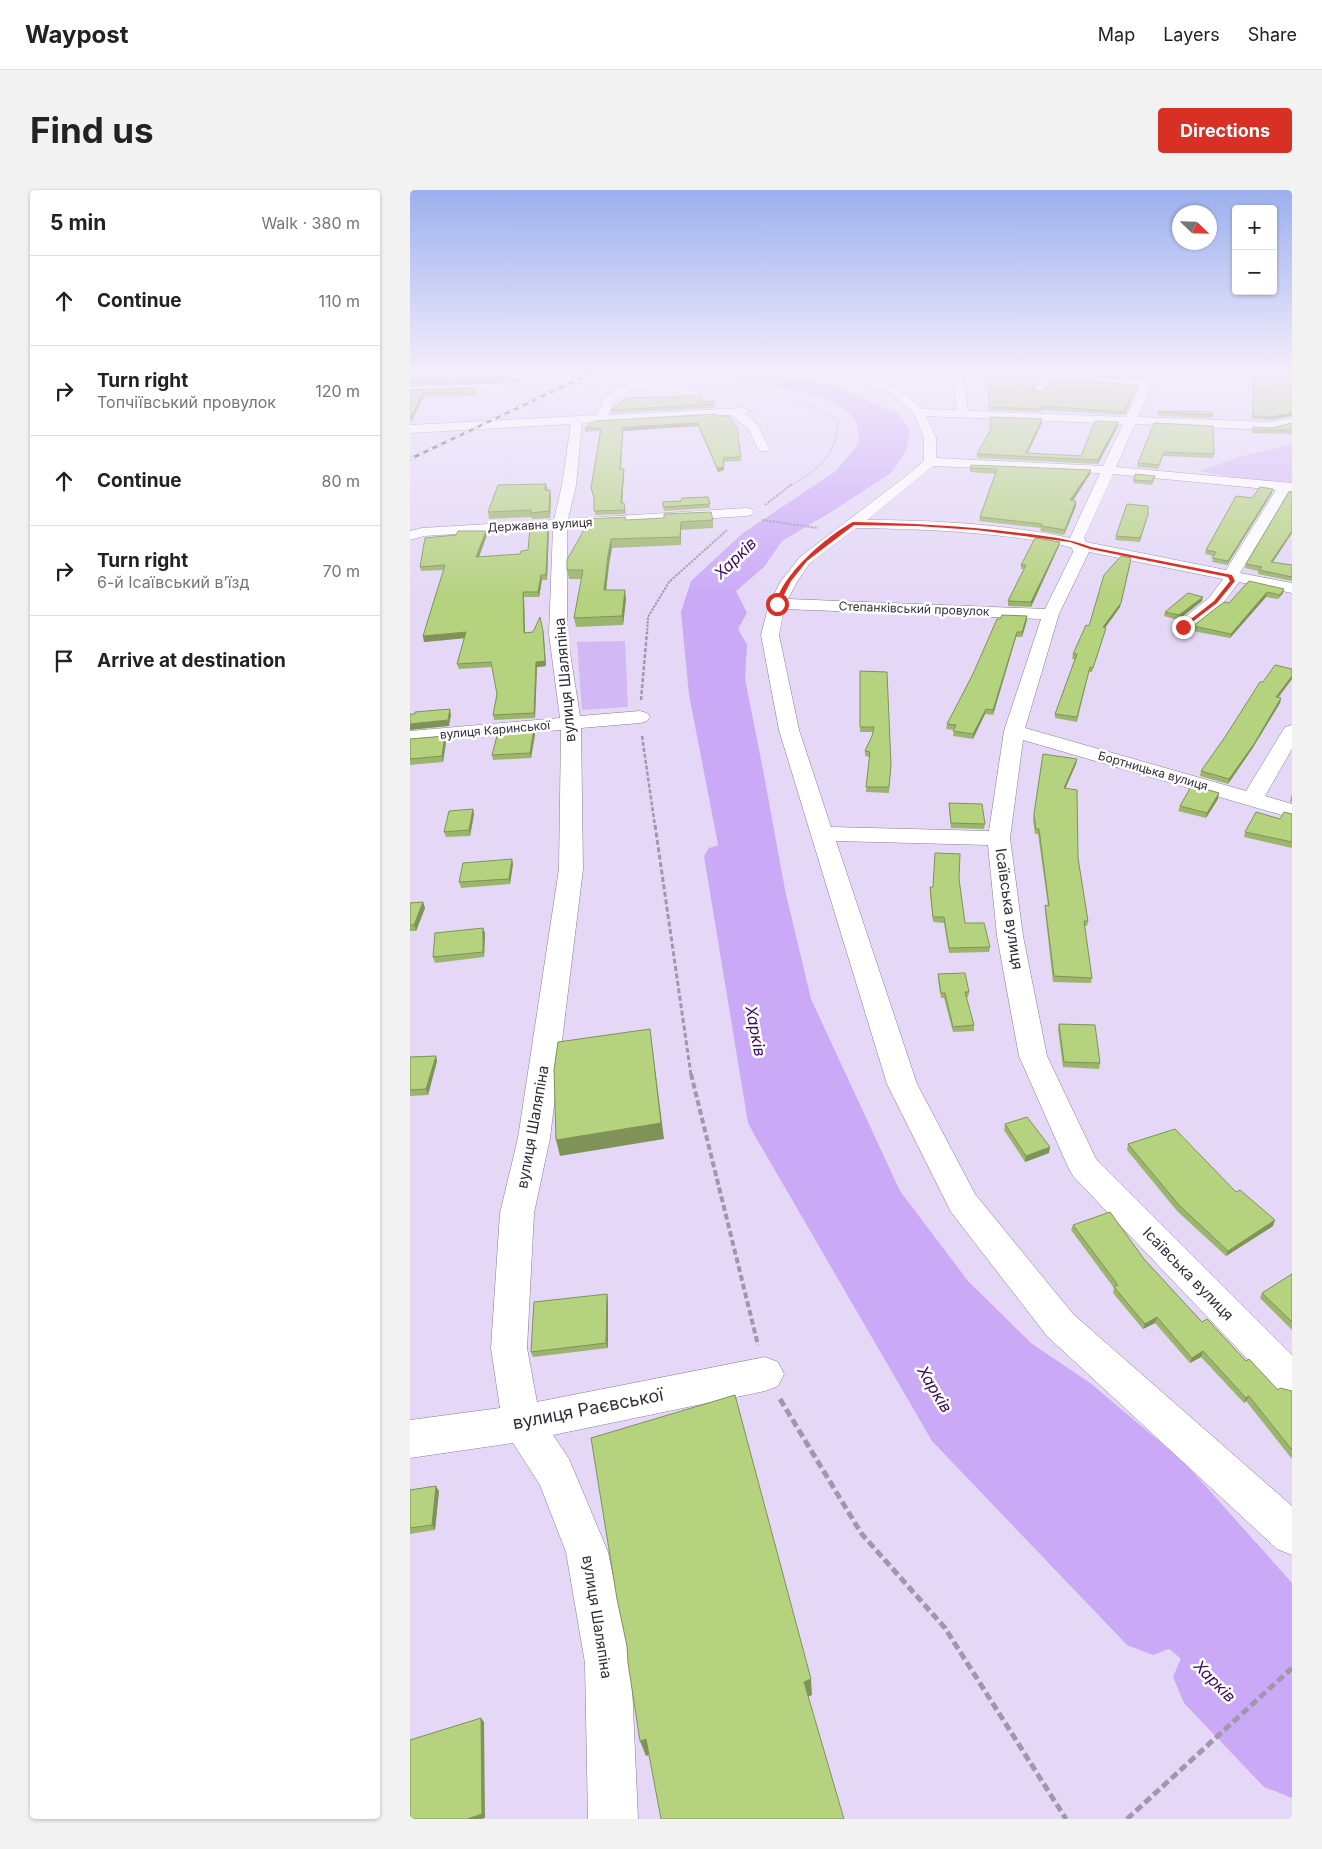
<!DOCTYPE html>
<meta charset="utf-8">
<style>
:root{--surface:#fff;--page:#f2f2f2;--text:#222;--muted:#767676;--line:#e0e0e0;--accent:#d93025}
body{margin:0;font-family:Inter,sans-serif;background:var(--page);color:var(--text)}
.controls{position:absolute;right:15px;top:15px;display:grid;overflow:hidden;border-radius:5px;box-shadow:0 1px 4px #0004}
.controls button{width:45px;height:45px;display:grid;place-items:center;padding:0;border:0;border-bottom:1px solid var(--line);background:var(--surface);color:var(--text);font:25px sans-serif}
.compass{position:absolute;left:762px;top:15px;width:45px;height:45px;border-radius:50%;background:var(--surface);box-shadow:0 1px 4px #0004;rotate:113deg}
.stop{position:absolute;width:15px;height:15px;margin:-11px;border:4px solid #d93025;border-radius:50%;background:#fff}
.stop.end{background:#d93025;border-color:#fff;box-shadow:0 1px 5px #0008}
.list{margin:0;padding:0;list-style:none}
h2{display:flex;justify-content:space-between;align-items:center;height:65px;margin:0;padding:0 20px;font-size:21px}
h2 small{font-size:16px;font-weight:400;color:var(--muted)}
.list li{display:grid;grid-template-columns:32px 1fr auto;gap:15px;align-items:center;box-sizing:border-box;height:90px;padding:0 20px;border-top:1px solid var(--line)}
.list b{display:block;font-size:19px;white-space:nowrap}
.list p{margin:0;font-size:16px;white-space:nowrap;color:var(--muted)}
.list em{font-size:16px;font-style:normal;color:var(--muted)}
.icon{flex:none;width:28px;height:28px;fill:none;stroke:currentColor;stroke-width:2;stroke-linecap:round;stroke-linejoin:round}
.map{position:relative;flex:none;width:882px;height:1629px;overflow:hidden;border-radius:5px}
header{display:flex;align-items:center;gap:30px;box-sizing:border-box;height:70px;padding:0 25px;background:var(--surface);border-bottom:1px solid var(--line)}
header strong{font-size:24px}
nav{display:flex;gap:28px;margin-inline-start:auto;font-size:18px}
.intro{display:flex;align-items:center;justify-content:space-between;box-sizing:border-box;height:120px;padding:0 30px}
h1{margin:0;font-size:35px}
.button{padding:12px 22px;border-radius:5px;background:var(--accent);color:#fff;font-size:18px;font-weight:700}
main{display:flex;gap:30px;padding:0 30px}
aside{flex:1;background:var(--surface);border-radius:5px;box-shadow:0 1px 4px #0004}
.map>svg:first-child{display:block}
</style>
<header>
<strong>Waypost</strong>
<nav><a>Map</a><a>Layers</a><a>Share</a></nav>
</header>
<div class="intro"><h1>Find us</h1><a class="button">Directions</a></div>
<main>
<aside>
<h2>5 min<small>Walk · 380 m</small></h2>
<ul class="list">
<li><svg class="icon" aria-label="ahead" viewBox="0 0 24 24"><path d="M12 20V5M6 11l6-6 6 6"/></svg><div><b>Continue</b></div><em>110 m</em></li>
<li><svg class="icon" aria-label="right" viewBox="0 0 24 24"><path d="M7 20v-9h11M14 6l5 5-5 5"/></svg><div><b>Turn right</b><p>Топчіївський провулок</p></div><em>120 m</em></li>
<li><svg class="icon" aria-label="ahead" viewBox="0 0 24 24"><path d="M12 20V5M6 11l6-6 6 6"/></svg><div><b>Continue</b></div><em>80 m</em></li>
<li><svg class="icon" aria-label="right" viewBox="0 0 24 24"><path d="M7 20v-9h11M14 6l5 5-5 5"/></svg><div><b>Turn right</b><p>6-й Ісаївський в’їзд</p></div><em>70 m</em></li>
<li><svg class="icon" aria-label="arrive" viewBox="0 0 24 24"><path d="M6 21V4h12l-3 4 3 4H6"/></svg><div><b>Arrive at destination</b></div></li>
</ul>
</aside>
<div class="map">
<svg width="882" height="1629" viewBox="0 0 882 1629">
<rect width="100%" height="100%" fill="#e4d8f6"/>
<path fill="#d2b9f5" d="M882,254V295C851,290 821,288 790,281L829,267Z
M215,451L218,517L172,520L167,452Z"/>
<path fill="#caa9f7" d="M234,181H325L373,186L424,196L488,224L500,240L496,261L481,283L421,322L372,351L354,377L326,401L337,423L328,439L337,455L335,489L354,585L375,700L401,809L490,1001L558,1091L621,1153L680,1193L774,1272L882,1393V1563L750,1451L629,1295L505,1154L382,961L314,685L279,505L271,422L281,391L333,343L426,281L449,253C448,246 448,236 445,230C423,192 277,185 234,181Z"/>
<g fill="none" stroke-linecap="round" stroke-linejoin="round">
<path fill="#caa9f7" fill-rule="evenodd" d="M313,654L327,658L332,666L388,930L566,1209L769,1403L779,1429L769,1455L743,1465L717,1455L522,1251L345,946L338,933L294,666L299,658Z
M800,1450L826,1461L882,1514V1608L854,1597L774,1513L763,1487L774,1461Z"/>
<defs>
<path id="minor" d="M439,181H449L451,184L489,199L512,219L547,220L542,181H552L558,221L716,227L730,197L642,190L633,202H625L624,200L635,185L639,184L733,191L738,181H748L728,227L860,232L882,228V236L860,240L725,234L706,277L882,293V301H879L830,383L882,393V403L829,392L811,416L779,441L773,442L767,441L764,437L767,433L799,408L813,389L679,362L649,424L615,538L836,601L875,537L882,535V559L855,606L882,614V628L613,550L600,648L613,746L637,866L686,969L882,1165V1207L869,1202L663,986L658,977L609,866L587,746L578,655L426,651L507,894L565,1004L663,1124L882,1316V1365L867,1359L637,1146L541,1022L477,894L369,540L351,445L359,414L371,391L390,367L500,283L514,271V248L504,223L481,203L443,188ZM516,226L713,234L693,276L526,268V248ZM523,276L690,283L660,348C593,334 525,330 457,330ZM703,284L866,300L816,380L676,352L674,348ZM446,338C515,339 584,342 652,355L662,358L663,362L635,419L378,409L387,392L400,373ZM374,419L631,429L594,541L579,641L421,637L389,540L369,445Z
M221,192L241,194L246,197L241,200L223,198L204,210L199,225L334,218L340,221L335,224L347,234L359,258L357,261H349L338,238L320,225L172,233L166,295L158,329L337,318L342,319L344,322L342,325L337,326L157,337V444L170,526L230,521L237,523L240,527L237,531L230,533L171,538L173,679L140,948L124,1023L117,1158L127,1212L355,1167L368,1172L374,1184L368,1196L355,1201L143,1245L159,1269L198,1362L221,1473L228,1629H178L175,1473L156,1362L130,1295L103,1253L0,1268V1230L90,1218L81,1158L90,1023L108,948L149,679L151,540L0,553V541L150,528L139,444L143,338L14,346L0,350V341L12,338L144,330L152,295L161,234L0,243V235L187,225L195,206Z
M80,194L85,197L84,199L0,202V196Z"/>
</defs>
<use href="#minor" stroke="#867c97" stroke-width="1"/>
<path stroke="#a097ad" stroke-width="1" stroke-dasharray="2 1" stroke-linecap="butt" d="M114,181L110,185L114,196
M398,181L429,184
M258,193C274,193 289,194 304,195C349,199 391,205 428,232C425,268 409,278 380,296
M95,197L153,193L189,194
M106,215L150,195"/>
<path stroke="#a097ad" stroke-width="2" stroke-dasharray="2.5 1" stroke-linecap="butt" d="M355,315L382,294
M352,330L408,338
M237,444L238,427L259,392L317,340"/>
<path stroke="#a097ad" stroke-width="2.5" stroke-dasharray="4 2" stroke-linecap="butt" d="M231,510L237,442
M232,546L245,636"/>
<path stroke="#a097ad" stroke-width="3" stroke-dasharray="5 2.5" stroke-linecap="butt" d="M245,635L281,885"/>
<path stroke="#a097ad" stroke-width="4" stroke-dasharray="6 3" stroke-linecap="butt" d="M281,884L348,1155"/>
<path stroke="#a097ad" stroke-width="5" stroke-dasharray="8 4" stroke-linecap="butt" d="M370,1209L451,1343L535,1438L656,1629
M717,1629L882,1478"/>
<use href="#minor" fill="#fff" fill-rule="evenodd"/>
<defs>
<path id="rail" d="M0,269L186,181"/>
</defs>
<use href="#rail" stroke="#4b4553" stroke-width="2.5"/>
<use href="#rail" stroke="#fff" stroke-width="2" stroke-dasharray="5" stroke-linecap="butt"/>
</g>
<path fill="#9cb56c" d="M0,181L111,183L110,193L0,194Z
M477,181H541V187L481,188Z
M553,181H737L732,189L639,182L633,184L624,197L625,201L727,199L714,225L632,220V222L579,220L578,189L555,188Z
M843,181H882V226L860,230L842,229Z
M0,200L66,202V205L13,207L1,233H0Z
M304,211L305,218L202,223L201,220Z
M748,222L803,225L802,228L748,226Z
M307,226L327,238L331,271L313,272L314,280L308,282L288,236L213,241L211,279L214,282L212,313H214L216,324L185,325L184,309L181,298L190,241L175,242V238Z
M580,227L632,229V233L618,263L671,266L708,236L688,274L567,268V264L580,240Z
M744,233L804,264L803,268L753,266L748,279L727,277L728,273Z
M882,233V244L842,243L843,237L861,238Z
M560,278L680,284L663,311L666,316L654,345L630,341L631,338L569,331L570,327L585,284L560,282Z
M725,284L745,286L744,290L742,295L723,293Z
M136,294L138,300L141,307L140,328L122,329L121,327L79,329L78,322Z
M882,302V343L863,372L882,375V391L848,384V381L835,378L836,374Z
M862,303L817,375L802,372L804,366L795,364L796,360L842,308Z
M298,307L300,318L254,321L253,312L271,311Z
M737,329L730,352L705,350L706,346Z
M216,330H303V338L271,340V355L202,358L199,374L196,400L216,409L213,435L166,437L164,428L172,389H159L157,380Z
M139,340L137,390H132L129,407H114L115,442L134,446L136,476L127,477L125,528L84,530L83,525L87,504L82,477L49,479L47,474L54,448L14,452L13,446L34,380L11,381L10,377L76,341L77,345L69,367L110,364L118,360Z
M649,356L621,417L598,416V411L614,379H611V375Z
M839,391L873,403L868,409L856,407L820,448L782,441L783,436L819,413Z
M792,411L768,430L754,426L755,422Z
M710,417L695,438V442L682,482H679L667,532L645,528V524L665,469H662L663,464L679,436Z
M617,430L612,447H606L583,525L575,524L563,549L543,546L544,540L536,539L537,534L563,484Z
M450,481L481,575L479,603L456,602L460,567L455,566V561L462,546L463,542H450Z
M868,507L871,508L870,513L842,559L818,594L790,586L791,581Z
M124,539L125,544L121,568L83,570L82,565Z
M35,546L36,552L33,572L0,575V549Z
M633,564L667,569L666,574L655,599L668,668L678,731L677,736H674L682,788L681,793L643,792L635,721V715L638,716L628,644H625L623,630Z
M882,604V613L880,611Z
M808,609L796,628L768,621L770,616Z
M539,613L575,634L574,639L541,638L539,619Z
M63,619L64,624L60,646L36,647L34,642Z
M882,624V658L834,647L835,642Z
M103,674L100,694L51,698L49,692Z
M549,689L555,733L580,757L579,762L539,763L534,733L523,732L520,703V697H523Z
M13,712L15,718L6,741H0V713Z
M75,743L74,767L25,773L23,767Z
M528,784L559,802L558,807H556L564,835V841L543,842L534,808H531L528,790Z
M649,834L690,873L689,879L653,877L648,839Z
M26,866L27,871L18,905L0,906V867Z
M595,934L639,963L615,972L594,940Z
M718,954L826,1002L863,1036L816,1066L767,1021L717,960Z
M663,1035L734,1069L792,1132L868,1200L882,1201V1269L836,1211L834,1213L791,1167L780,1173L745,1133L733,1139L703,1103L704,1098L661,1040Z
M882,1084V1140L850,1108L852,1103Z
M198,1110V1158L123,1167L121,1162Z
M0,1300L29,1301L25,1340L0,1344Z"/>
<path fill="#7f9358" d="M634,181H639V182L633,184L622,199L623,196Z
M728,195L727,199L714,225V222Z
M13,203V207L1,233V229Z
M882,223V226L860,230L861,227Z
M632,229V233L616,266V263Z
M708,232V236L688,274V270Z
M288,233V236L213,241L210,282V279L213,237Z
M314,277V280L308,282L307,278Z
M214,279V282L212,317L211,313Z
M681,280L680,284L660,315V310Z
M863,299L862,303L817,375L818,371Z
M140,300L141,307L140,328L139,321Z
M666,311V316L654,345L655,340Z
M271,332V355L270,347Z
M138,335L139,340L137,390L136,385Z
M76,341L77,345L67,372L66,367Z
M882,341V343L860,376L861,372Z
M201,349L202,358L199,374L195,410L194,400L198,365Z
M650,352L649,356L621,417V412Z
M721,372L710,417L692,442L693,437Z
M131,385L132,390L129,407L128,402Z
M874,399L873,403L868,409L870,405Z
M215,400L216,409L213,435L212,426Z
M113,402L114,407L115,448L114,443Z
M857,402L856,407L820,448L821,444Z
M793,407L792,411L768,430L769,425Z
M617,426V430L612,447V442Z
M133,441L136,476L127,477L125,528L124,523L126,472Z
M56,442L57,448L14,452L13,446Z
M607,442L606,447L583,525V520Z
M882,486V489L865,512L866,507Z
M871,508L870,513L842,559L818,594L819,589Z
M40,519L41,525L39,536L0,540V534Z
M576,519L575,524L563,549V544Z
M124,539L125,544L121,568L120,563Z
M35,546L36,552L33,572L32,566Z
M667,569L666,574L653,604L654,598Z
M809,603L808,609L796,628L797,623Z
M63,619L64,624L60,646L59,640Z
M102,669L103,674L100,694L99,689Z
M13,712L15,718L6,741L4,735Z
M73,738L75,743L74,767L73,762Z
M240,839L254,949L150,966L146,950Z
M26,866L27,871L18,905L16,899Z
M640,957L639,963L615,972L616,966Z
M865,1030L863,1036L816,1066L818,1061Z
M197,1104L198,1110V1158L196,1153Z
M747,1127L745,1133L733,1139L735,1134Z
M793,1161L791,1167L780,1173L782,1168Z
M839,1206L836,1211L834,1213L836,1208Z
M26,1296L29,1301L25,1340L22,1335Z
M401,1489L402,1505L395,1508L394,1492Z
M71,1528L74,1532L75,1628L71,1629H57Z
M236,1549L242,1564L236,1566L230,1551Z"/>
<path fill="#b5d27e" stroke="#7f9358" d="M0,181H110V189L0,191Z
M479,181H541V184H481Z
M554,181H634L623,196L625,201H633L643,189L728,195L714,222L632,216V219L579,217L578,185H555Z
M663,181H736L732,186Z
M844,181H882V223L861,227L843,226Z
M65,198V202L13,203L0,229V200Z
M291,206L292,212L304,211L305,214L201,220L217,208Z
M749,221L803,222V225L748,222Z
M306,224L307,226H319L327,238L331,267L313,268L314,277L307,278L288,233L213,237L210,279H214L211,313H214L215,320L184,321V307L181,298L191,238H175L185,231Z
M580,227L632,229L616,263L671,266L685,231L708,232L688,270L567,264L581,239Z
M744,233L803,236L804,264L754,262L749,275L728,273Z
M882,233V240H843V237L861,238Z
M561,275L681,280L660,310L666,311L655,340L631,336L632,334L570,327L587,279L560,278Z
M725,284L745,286L742,291L724,290Z
M136,294L135,300H140L139,321L121,323V320L78,322L88,295Z
M850,297L863,299L818,371L802,368L806,362L796,360L826,306L842,308Z
M879,302H882V341L861,372L882,375V387L849,380L852,377L836,374Z
M298,307L300,314L253,317V312L271,311L272,308Z
M717,314L738,316V325L730,348L706,346Z
M301,322L303,330L271,332L270,347L201,349L198,365L194,400H215L212,426L164,428L173,380H157V370L180,329L215,327L216,330L254,328V324Z
M138,335L136,385H131L128,402H113L114,443L123,442L130,427L133,441L135,471L126,472L124,523L83,525L87,504L81,472L47,474L56,442L13,446L35,375L10,377L15,348L46,345L48,341H76L66,367L110,364L111,361L118,360L120,337Z
M625,348L650,352L621,412L598,411L616,375H611Z
M711,366L721,368L711,413L693,437L696,438L683,478L680,477L667,527L645,524L667,464H663L676,435L679,436L694,385Z
M839,391L874,399L870,405L857,402L821,444L783,436L814,412L819,413Z
M778,403L793,407L769,425L755,422Z
M592,425L617,426L612,442H607L583,520L576,519L563,544L543,541L546,535L537,534L563,484L587,429H590Z
M865,475L882,479V486L866,507L871,508L844,554L819,589L791,581L815,547L850,492H853Z
M450,481L477,482L481,575L479,597H456L460,562L455,561L462,546L464,537H450Z
M40,519L38,530L0,534V524H5V522Z
M124,539L120,563L82,565L88,542Z
M35,546L32,566L0,569V549Z
M633,564L667,569L654,598L667,600L668,668L678,731H674L682,788L644,786L635,715L639,716L629,639H626L624,624Z
M782,595L809,603L797,623L770,616Z
M539,613L572,614L575,634L541,633Z
M63,619L59,640L34,642L39,621Z
M846,622L870,629L874,622L882,624V652L835,642Z
M525,663L550,664L549,689L555,733H574L580,757L539,758L534,727H523L520,697H523Z
M102,669L99,689L49,692L53,673Z
M13,712L4,735H0V713Z
M73,738V762L23,767L25,743Z
M555,783L559,802H555L564,835L543,837L535,803H531L528,784Z
M649,834L685,835L690,873L654,872Z
M240,839L251,933L146,950L144,880L148,852Z
M26,866L16,899L0,900V867Z
M617,927L640,957L616,966L595,934Z
M765,939L826,1002L830,1000L865,1030L818,1061L769,1015L718,954Z
M700,1022L734,1069L792,1132L797,1129L836,1171L839,1169L868,1200L870,1198L882,1201V1260L839,1206L836,1208L793,1161L782,1168L747,1127L735,1134L704,1097L708,1095L663,1035Z
M882,1084V1132L852,1103Z
M197,1104L196,1153L121,1162L124,1112Z
M325,1205L401,1489L394,1492L434,1629H251L236,1549L230,1551L218,1473L217,1456L207,1409L181,1248Z
M26,1296L22,1335L0,1338V1300Z
M71,1528L72,1624L57,1629H0V1550Z"/>
<linearGradient id="sky" x2="0" y2="1"><stop stop-color="#9cb0ee"/><stop offset="0.44" stop-color="#f3edfb"/><stop offset="1" stop-color="#f3edfb" stop-opacity="0"/></linearGradient>
<rect width="882" height="409" fill="url(#sky)"/>
<path fill="#d93025" d="M443,332C499,333 554,336 610,343C635,346 658,348 681,357L822,385L825,391L807,413L773,439L772,436L804,411L820,391L818,387L680,359L660,352L566,340L507,336L444,335L397,371L381,391L369,415H366C369,387 418,345 443,332Z"/>
<g text-anchor="middle" stroke-width="5" stroke-linejoin="round" paint-order="stroke">
<g font-size="12" fill="#332f3a" stroke="#fff">
<text transform="translate(130 335) rotate(-3)" y="4">Державна вулиця</text>
<text transform="translate(504 419) rotate(2)" y="4">Степанківський провулок</text>
<text transform="translate(85 540) rotate(-5)" y="4">вулиця Каринської</text>
<text transform="translate(743 581) rotate(16)" y="4">Бортницька вулиця</text>
</g>
<g font-size="15" fill="#332f3a" stroke="#fff">
<text transform="translate(155 490) rotate(-95)" y="5">вулиця Шаляпіна</text>
<text transform="translate(599 719) rotate(82)" y="5">Ісаївська вулиця</text>
<text transform="translate(123 937) rotate(-80)" y="5">вулиця Шаляпіна</text>
<text transform="translate(778 1084) rotate(46)" y="5">Ісаївська вулиця</text>
<text transform="translate(187 1427) rotate(81)" y="5">вулиця Шаляпіна</text>
</g>
<g font-size="16" font-style="italic" fill="#3d0966" stroke="#fff">
<text transform="translate(325 368) rotate(-44)" y="6">Харків</text>
<text transform="translate(346 841) rotate(79)" y="6">Харків</text>
<text transform="translate(525 1199) rotate(59)" y="6">Харків</text>
<text transform="translate(805 1491) rotate(45)" y="6">Харків</text>
</g>
<g font-size="18" fill="#332f3a" stroke="#fff">
<text transform="translate(178 1219) rotate(-11)" y="6">вулиця Раєвської</text>
</g>
</g>
</svg>
<div class="controls">
<button>+</button>
<button>−</button>
</div>
<svg class="compass" viewBox="-18 -18 36 36"><path d="M0-13l5 13h-10z" fill="#e53935"/><path d="M0 13l5-13h-10z" fill="#767676"/></svg>
<div class="stop" style="left:367px;top:414px"></div>
<div class="stop end" style="left:773px;top:437px"></div>
</div>
</main>
